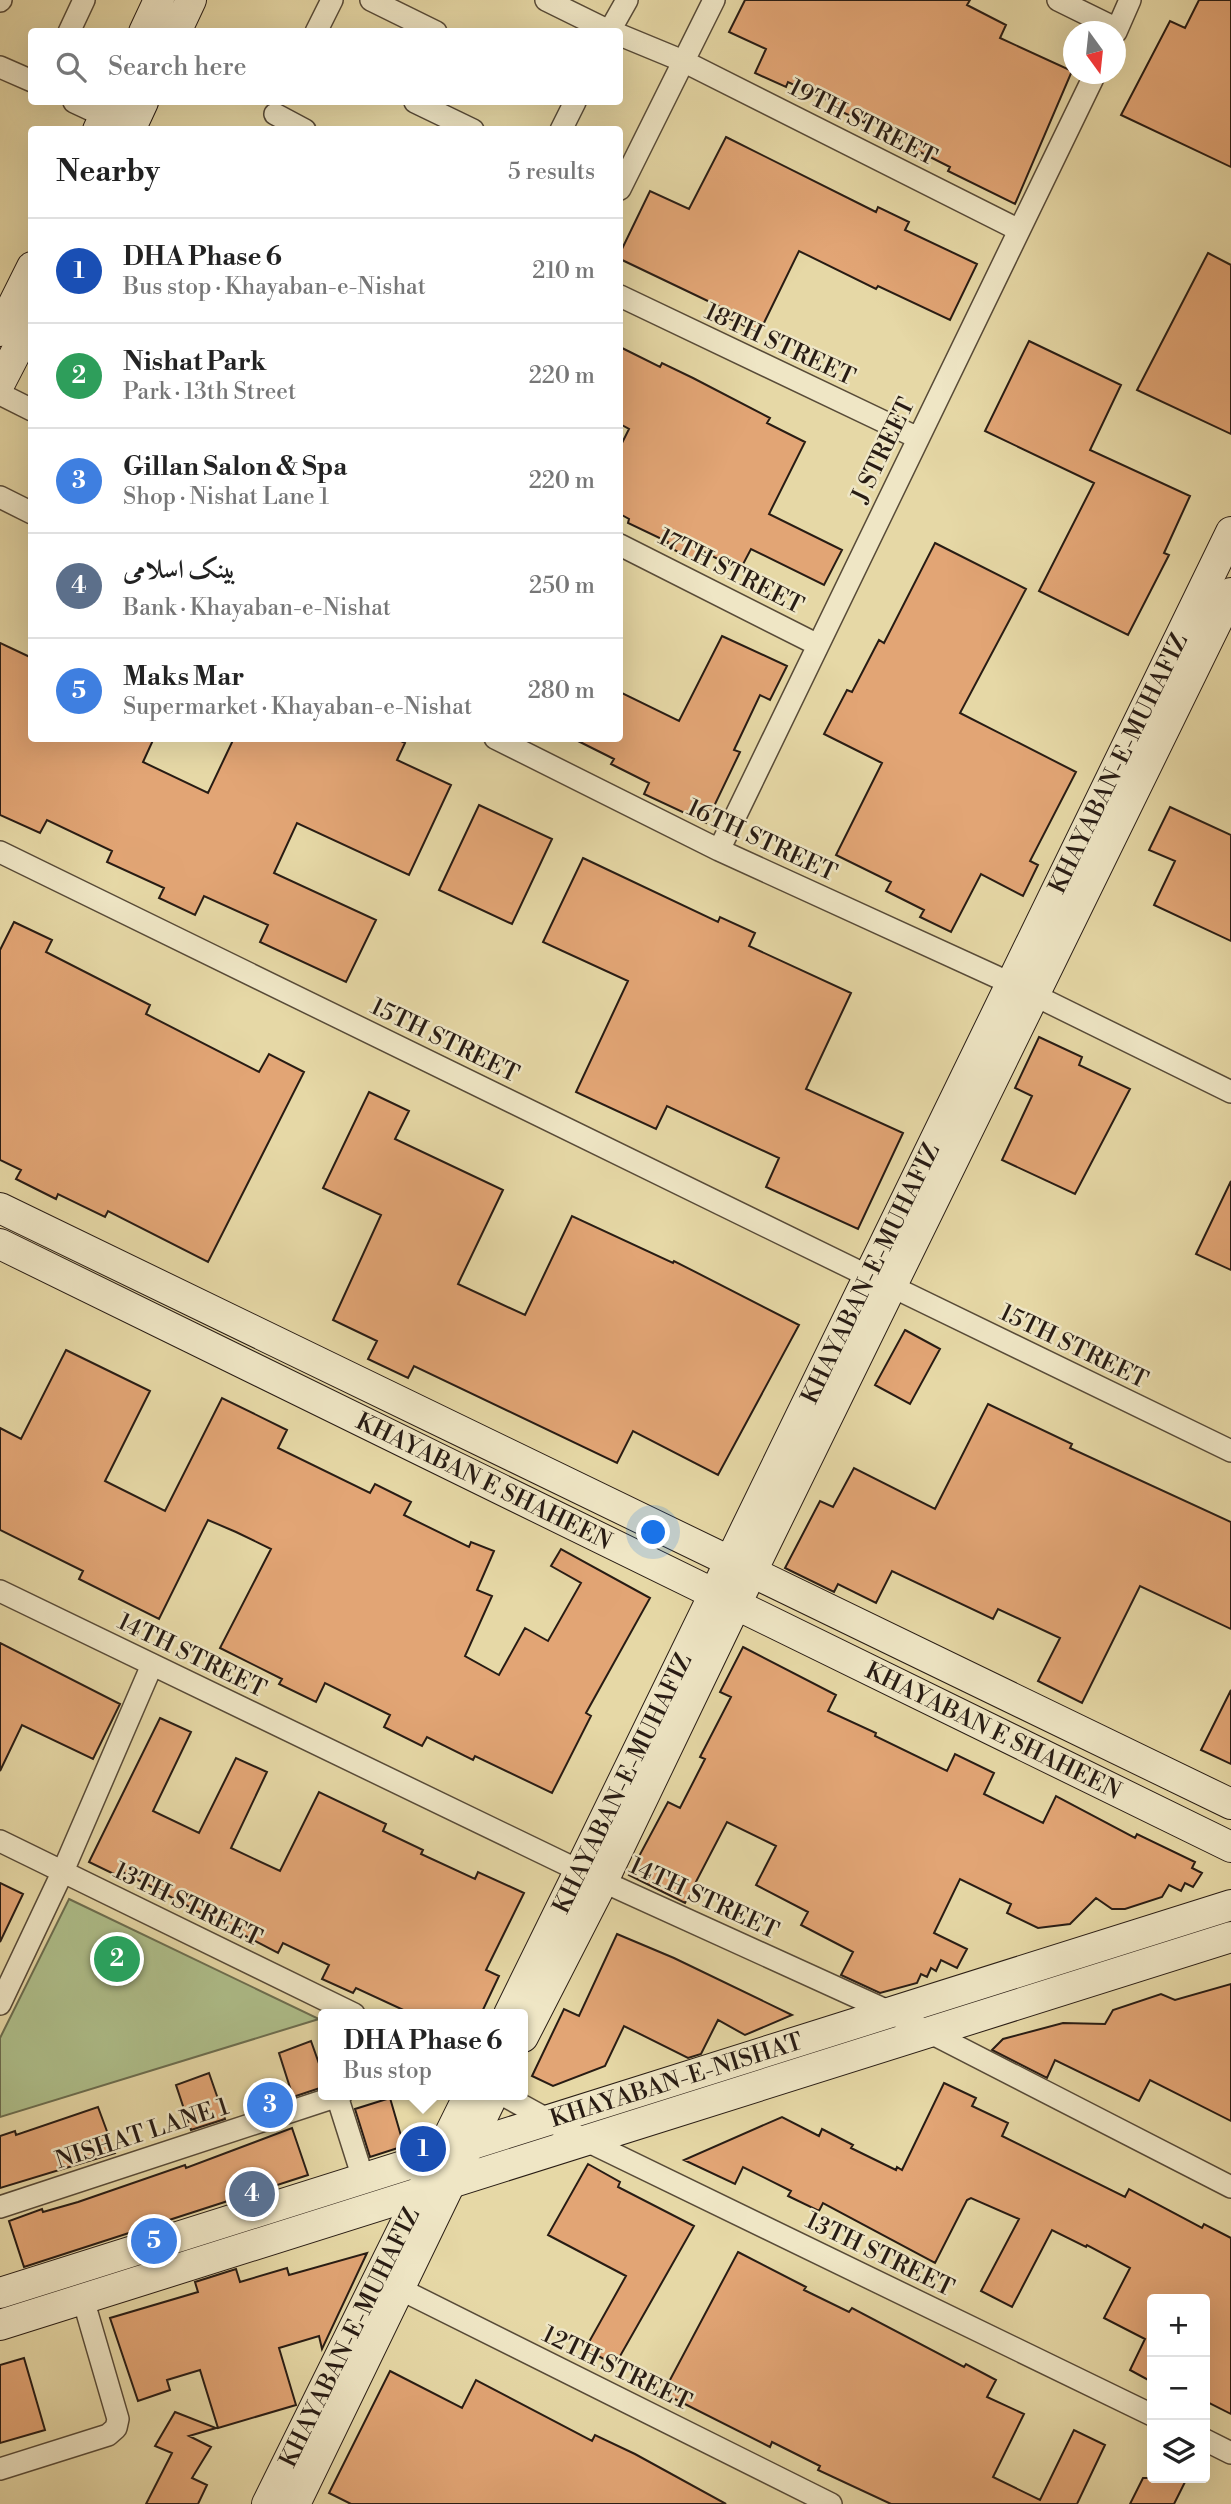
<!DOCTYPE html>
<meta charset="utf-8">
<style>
:root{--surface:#fff;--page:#f2f2f2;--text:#222;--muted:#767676;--line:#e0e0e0;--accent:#1a73e8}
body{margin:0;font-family:"Libre Bodoni",Amiri,serif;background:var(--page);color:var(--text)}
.controls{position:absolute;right:21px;bottom:21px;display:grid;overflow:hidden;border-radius:7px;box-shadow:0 7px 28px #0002}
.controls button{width:63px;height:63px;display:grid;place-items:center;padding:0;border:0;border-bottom:2px solid var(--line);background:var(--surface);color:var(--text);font:35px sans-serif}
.compass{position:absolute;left:1063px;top:21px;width:63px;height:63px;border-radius:50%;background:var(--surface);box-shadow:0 7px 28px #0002;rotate:165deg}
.you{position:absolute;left:654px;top:1533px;width:24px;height:24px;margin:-18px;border:5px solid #fff;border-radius:50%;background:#1a73e8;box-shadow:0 0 0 10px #1a73e833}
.badge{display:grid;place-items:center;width:46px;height:46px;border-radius:50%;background:var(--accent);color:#fff;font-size:23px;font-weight:700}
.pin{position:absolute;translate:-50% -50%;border:4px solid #fff;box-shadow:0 2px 7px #0006}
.popup{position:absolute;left:318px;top:2009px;width:210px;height:91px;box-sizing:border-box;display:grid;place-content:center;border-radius:7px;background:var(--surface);filter:drop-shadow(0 2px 5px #0005);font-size:23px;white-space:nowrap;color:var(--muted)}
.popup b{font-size:26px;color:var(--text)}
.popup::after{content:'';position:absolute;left:50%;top:100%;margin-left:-14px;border:14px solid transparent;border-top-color:var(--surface)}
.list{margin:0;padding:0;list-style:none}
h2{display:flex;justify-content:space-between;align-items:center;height:91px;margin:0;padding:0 28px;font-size:30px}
h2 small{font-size:23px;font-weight:400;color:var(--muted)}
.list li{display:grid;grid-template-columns:46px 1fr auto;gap:21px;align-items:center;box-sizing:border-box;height:105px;padding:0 28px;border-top:2px solid var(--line)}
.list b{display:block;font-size:26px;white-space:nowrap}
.list p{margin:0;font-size:23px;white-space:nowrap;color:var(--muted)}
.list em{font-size:23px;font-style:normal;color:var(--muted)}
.icon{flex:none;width:38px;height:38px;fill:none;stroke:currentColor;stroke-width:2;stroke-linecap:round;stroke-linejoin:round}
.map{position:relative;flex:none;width:1231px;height:2504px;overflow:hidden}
.search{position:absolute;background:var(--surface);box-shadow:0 7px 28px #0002;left:28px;top:28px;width:595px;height:77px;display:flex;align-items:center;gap:18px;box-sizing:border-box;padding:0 24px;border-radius:7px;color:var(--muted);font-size:26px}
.panel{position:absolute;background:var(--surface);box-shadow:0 7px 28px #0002;left:28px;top:126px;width:595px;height:616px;border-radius:7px}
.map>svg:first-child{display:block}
</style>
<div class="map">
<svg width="1231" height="2504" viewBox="0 0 1231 2504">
<rect width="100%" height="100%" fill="#e6d8a6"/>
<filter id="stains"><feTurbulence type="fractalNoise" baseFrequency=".00286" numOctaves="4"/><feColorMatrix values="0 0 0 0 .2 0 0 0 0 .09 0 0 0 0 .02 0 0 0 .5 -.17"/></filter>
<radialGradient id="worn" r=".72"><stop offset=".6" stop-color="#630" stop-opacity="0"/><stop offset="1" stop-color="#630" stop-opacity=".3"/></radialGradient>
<path fill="#afc08c" stroke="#6c6e50" stroke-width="2" d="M69,1899L319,2019L0,2117V2038Z"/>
<path fill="#e2a575" stroke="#281c14" stroke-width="2" d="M745,0H970L967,5L1006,25L1000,38L1072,71L1015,204L948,171L950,167L910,147L912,141L866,119L865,123L834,108L836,104L788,82L786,87L755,73L766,49L729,32Z
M1199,0H1231V167L1121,115L1170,21L1185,28Z
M726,137L876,212L878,207L909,222L905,230L977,264L950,320L878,286L876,289L799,251L759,333L730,319L733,313L620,259V253L650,191L689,209Z
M1208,253L1231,265V434L1137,390Z
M1029,341L1121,385L1090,450L1190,496L1164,553L1169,555L1128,635L1039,591L1094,483L985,431Z
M620,347L660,367L662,363L693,378L770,418L767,423L805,442L769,514L842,550L824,585L751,549L740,570L702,551L697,561L666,546L668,542L628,523L629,519L620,514V447L629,429L620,424Z
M935,543L1026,589L960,713L1076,772L1030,861L1038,865L1023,896L981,874L951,932L920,917L924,910L886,891L891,882L836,855L882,763L824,734L847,690L852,692L879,640L884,643Z
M722,636L787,666L770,700L760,695L734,750L740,752L706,823L644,794L649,783L611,764L614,759L572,738H620V692L679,721Z
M0,643L32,658V738H154L143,762L208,793L234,738H395L405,743L397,760L451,785L409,875L297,823L274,873L376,920L346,982L260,942L268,925L204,896L195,915L159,898L164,888L107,862L112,851L47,820L40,833L0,815Z
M479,805L552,839L512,924L439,890Z
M1170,807L1231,835V941L1154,905L1175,861L1149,850Z
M583,858L718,922L720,917L755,933L749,946L851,993L806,1089L903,1133L858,1229L766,1187L779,1158L667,1106L656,1129L576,1092L628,981L543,942Z
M14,922L52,940L46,952L150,1005L146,1014L259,1072L269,1054L304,1072L208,1262L108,1211L105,1217L58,1194L56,1199L16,1179L21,1170L0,1160V950Z
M1039,1037L1082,1057L1079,1065L1130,1089L1075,1194L1002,1160L1032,1096L1015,1088Z
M369,1092L409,1111L395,1139L503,1190L458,1284L525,1315L572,1216L673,1263L674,1261L799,1325L718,1475L633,1431L617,1463L414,1366L408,1378L368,1359L377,1341L333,1320L381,1215L323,1188Z
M1231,1181V1270L1196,1254Z
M905,1330L940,1349L910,1404L875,1385Z
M66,1350L150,1391L105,1481L165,1511L222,1398L287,1430L278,1448L370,1493L375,1484L411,1502L404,1515L469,1547L471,1542L494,1551L477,1590L492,1596L465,1656L499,1675L525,1628L548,1641L581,1583L551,1566L561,1549L650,1598L586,1713L591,1716L552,1793L475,1756L473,1760L427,1737L422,1746L384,1727L390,1715L325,1683L316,1702L279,1684L282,1679L220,1648L271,1549L236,1532L208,1520L159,1619L79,1579L83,1571L0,1530V1428L21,1439Z
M988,1404L1072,1444L1070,1448L1231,1522V1629L1140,1586L1082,1703L1038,1681L1060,1638L998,1609L993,1619L892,1571L876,1603L838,1584L834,1592L785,1568L820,1501L833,1507L854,1468L935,1509Z
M0,1643L120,1704L93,1759L22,1725L0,1771Z
M743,1647L836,1695L828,1711L876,1733L875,1736L947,1771L955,1754L994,1773L984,1794L1043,1823L1056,1796L1135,1838L1137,1834L1195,1862L1192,1868L1202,1873L1193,1887L1185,1883L1181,1891L1169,1885L1162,1897L1125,1909H1112L1096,1898L1070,1924L1038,1928L1007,1913L1011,1904L960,1879L934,1933L967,1949L957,1968L941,1960L936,1971L931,1968L927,1977L921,1974L917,1983L880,1993L841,1975L853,1952L801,1925L808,1912L756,1885L776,1846L727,1822L685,1903L629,1875L668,1802L680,1808L705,1759L700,1757L731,1697L720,1692Z
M1231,1690V1764L1201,1750Z
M160,1718L191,1732L153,1811L199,1833L236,1758L267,1772L231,1848L280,1871L319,1792L386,1824L383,1831L423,1850L421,1854L475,1879L478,1872L524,1893L486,1970L499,1976L481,2014H412L356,1988L353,1993L322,1979L329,1965L283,1943L278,1953L123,1872L120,1877L89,1862Z
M0,1883L23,1894L0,1942Z
M617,1934L674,1958L792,2015L745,2035L718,2020L701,2054L688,2058L624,2026L605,2066L553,2086L532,2076L564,2009L579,2016Z
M1231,1984V2121L1150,2080L1139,2101L1055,2060L1047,2078L992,2050L1003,2039L1063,2023L1105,2024L1113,2010L1161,1994L1175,2000Z
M311,2041L323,2075V2087L293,2097L279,2053Z
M209,2073L225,2119L191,2130L176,2085Z
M944,2083L976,2098L972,2106L1008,2123L1002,2136L1125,2197L1129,2189L1202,2228L1204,2224L1231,2238V2414L1205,2401V2299H1152V2382L1130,2370L1145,2339L1104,2318L1130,2268L1087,2245L1086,2247L1052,2230L1012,2307L981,2291L1019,2219L971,2198L967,2200L935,2263L823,2203L819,2211L788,2196L791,2191L743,2167L735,2184L684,2160L782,2117L819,2136L822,2129L853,2145L851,2148L896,2170L897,2167L902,2170Z
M390,2098L404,2146L370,2157L355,2109Z
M98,2107L115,2153L0,2188V2136L15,2131L16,2135Z
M292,2128L308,2175L24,2267L9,2221L42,2209L43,2212L78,2202L185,2165L186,2168Z
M588,2164L620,2182L618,2187L694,2226L615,2365L585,2349L626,2276L548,2235Z
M738,2252L806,2287L804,2290L849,2312L852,2308L964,2367L966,2364L996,2380L987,2397L1024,2414L993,2477L1040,2500L1074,2430L1105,2445L1077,2504H891L818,2470L820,2466L772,2442L770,2447L663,2393Z
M367,2253L322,2349L319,2336L279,2348L296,2405L218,2428L200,2370L167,2380L170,2390L138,2401L110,2318L198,2292L195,2282L236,2269L240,2282L287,2268L289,2275Z
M24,2358L45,2430L0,2443V2365Z
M390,2371L462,2408L476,2380L592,2441L595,2435L635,2454L726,2504H351L329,2493Z
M175,2412L216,2428L189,2436L211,2447L192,2478L207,2485L198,2504H146L172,2453L155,2446Z
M1143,2478H1187L1174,2504H1130Z"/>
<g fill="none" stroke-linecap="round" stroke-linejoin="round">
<defs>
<path id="street" d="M371,0L436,32
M546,0L611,32
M1058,0L1117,29
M0,1L1,0
M69,32L84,0
M316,32L332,0
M609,32L627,0
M1116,32L1130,0
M620,35L683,61L1019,230
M0,67L32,81
M74,102L104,116
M415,102L473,130
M275,114L305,130
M561,130L575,102
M620,189L714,0
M620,296L918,438
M0,394L32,410
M0,497L32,513
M620,545L818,645
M495,738L719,850L1010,983
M719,850L1095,74
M0,852L868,1276
M1034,995L1231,1092
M893,1287L1231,1451
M0,1591L580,1871L890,2012L1231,2187
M0,1841L354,2014
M0,2004L63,1871L152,1665
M503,2095L585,2140L1152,2415
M337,2096L363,2178
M0,2207L341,2095
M388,2283L831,2504
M1205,2440L1231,2453
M0,2469L108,2435L116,2428L118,2419L83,2299"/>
<g id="secondary">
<path d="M144,32L159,0"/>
<path d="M176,32L191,0"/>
<path d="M98,130L111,102"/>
<path d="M130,130L143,102"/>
<path d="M0,331L32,267"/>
<path d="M0,383L32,321"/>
<path d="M0,1208L1231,1804"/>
<path id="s1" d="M0,1244L1231,1847"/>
<path id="s2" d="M509,2014C752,1521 989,1025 1231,532"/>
<path d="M523,2037L603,1881L751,1573L1231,593"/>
<path id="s3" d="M0,2293L1231,1905"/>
<path d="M0,2325L1231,1937"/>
<path id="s4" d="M267,2504L469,2095"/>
<path d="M295,2504L493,2095"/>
</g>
</defs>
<use href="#street" stroke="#584b38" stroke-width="24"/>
<use href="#secondary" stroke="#281c14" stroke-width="32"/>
<use href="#street" stroke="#efe6c5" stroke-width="21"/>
<use href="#secondary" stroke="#efe6c5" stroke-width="30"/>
</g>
<g text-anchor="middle" stroke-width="5" stroke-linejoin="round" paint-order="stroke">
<g font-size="24" fill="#281c14" stroke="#efe6c5">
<text transform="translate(863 122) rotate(27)" y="8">19TH STREET</text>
<text transform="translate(780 344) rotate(25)" y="8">18TH STREET</text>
<text transform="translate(883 450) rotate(-64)" y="8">J STREET</text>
<text transform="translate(731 571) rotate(27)" y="8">17TH STREET</text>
<text dy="8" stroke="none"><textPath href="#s2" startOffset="1391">KHAYABAN-E-MUHAFIZ</textPath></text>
<text transform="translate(762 840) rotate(25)" y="8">16TH STREET</text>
<text transform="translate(445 1040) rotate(26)" y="8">15TH STREET</text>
<text dy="8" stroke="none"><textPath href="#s2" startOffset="824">KHAYABAN-E-MUHAFIZ</textPath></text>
<text transform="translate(1074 1346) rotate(26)" y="8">15TH STREET</text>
<text dy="8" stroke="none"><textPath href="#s1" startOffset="539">KHAYABAN E SHAHEEN</textPath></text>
<text transform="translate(192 1655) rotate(26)" y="8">14TH STREET</text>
<text dy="8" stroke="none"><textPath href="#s1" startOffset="1106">KHAYABAN E SHAHEEN</textPath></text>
<text dy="8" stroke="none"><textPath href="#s2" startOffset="257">KHAYABAN-E-MUHAFIZ</textPath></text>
<text transform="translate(704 1898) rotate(25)" y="8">14TH STREET</text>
<text transform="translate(188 1904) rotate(26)" y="8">13TH STREET</text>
<text dy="8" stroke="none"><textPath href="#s3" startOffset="709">KHAYABAN-E-NISHAT</textPath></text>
<text transform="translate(142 2133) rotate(-18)" y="8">NISHAT LANE 1</text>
<text transform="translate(880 2254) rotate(26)" y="8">13TH STREET</text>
<text dy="8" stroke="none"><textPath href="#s4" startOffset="186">KHAYABAN-E-MUHAFIZ</textPath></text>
<text transform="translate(617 2368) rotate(26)" y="8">12TH STREET</text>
</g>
</g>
<rect width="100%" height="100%" filter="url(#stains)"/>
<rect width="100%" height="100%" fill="url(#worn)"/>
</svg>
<div class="controls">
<button>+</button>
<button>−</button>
<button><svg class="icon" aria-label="layers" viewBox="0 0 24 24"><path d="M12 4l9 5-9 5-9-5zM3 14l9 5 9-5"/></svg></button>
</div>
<svg class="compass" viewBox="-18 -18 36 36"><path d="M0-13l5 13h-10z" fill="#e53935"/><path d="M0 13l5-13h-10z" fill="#767676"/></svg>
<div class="you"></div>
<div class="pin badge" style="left:423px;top:2149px;background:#1a4fb4">1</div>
<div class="popup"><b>DHA Phase 6</b>Bus stop</div>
<div class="pin badge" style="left:117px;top:1959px;background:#2e9e5b">2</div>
<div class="pin badge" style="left:270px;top:2105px;background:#3f7fe0">3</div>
<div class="pin badge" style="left:252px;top:2194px;background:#5c6f8a">4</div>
<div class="pin badge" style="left:154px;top:2241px;background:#3f7fe0">5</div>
<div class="search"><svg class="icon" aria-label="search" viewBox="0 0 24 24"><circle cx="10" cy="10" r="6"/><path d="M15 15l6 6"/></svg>Search here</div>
<section class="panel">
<h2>Nearby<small>5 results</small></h2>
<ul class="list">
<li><span class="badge" style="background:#1a4fb4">1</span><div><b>DHA Phase 6</b><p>Bus stop · Khayaban-e-Nishat</p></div><em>210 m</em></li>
<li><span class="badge" style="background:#2e9e5b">2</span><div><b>Nishat Park</b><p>Park · 13th Street</p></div><em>220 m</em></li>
<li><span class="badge" style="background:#3f7fe0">3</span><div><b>Gillan Salon &amp; Spa</b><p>Shop · Nishat Lane 1</p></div><em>220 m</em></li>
<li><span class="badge" style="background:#5c6f8a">4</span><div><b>بینک اسلامی</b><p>Bank · Khayaban-e-Nishat</p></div><em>250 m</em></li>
<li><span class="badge" style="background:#3f7fe0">5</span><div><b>Maks Mar</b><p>Supermarket · Khayaban-e-Nishat</p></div><em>280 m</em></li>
</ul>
</section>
</div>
